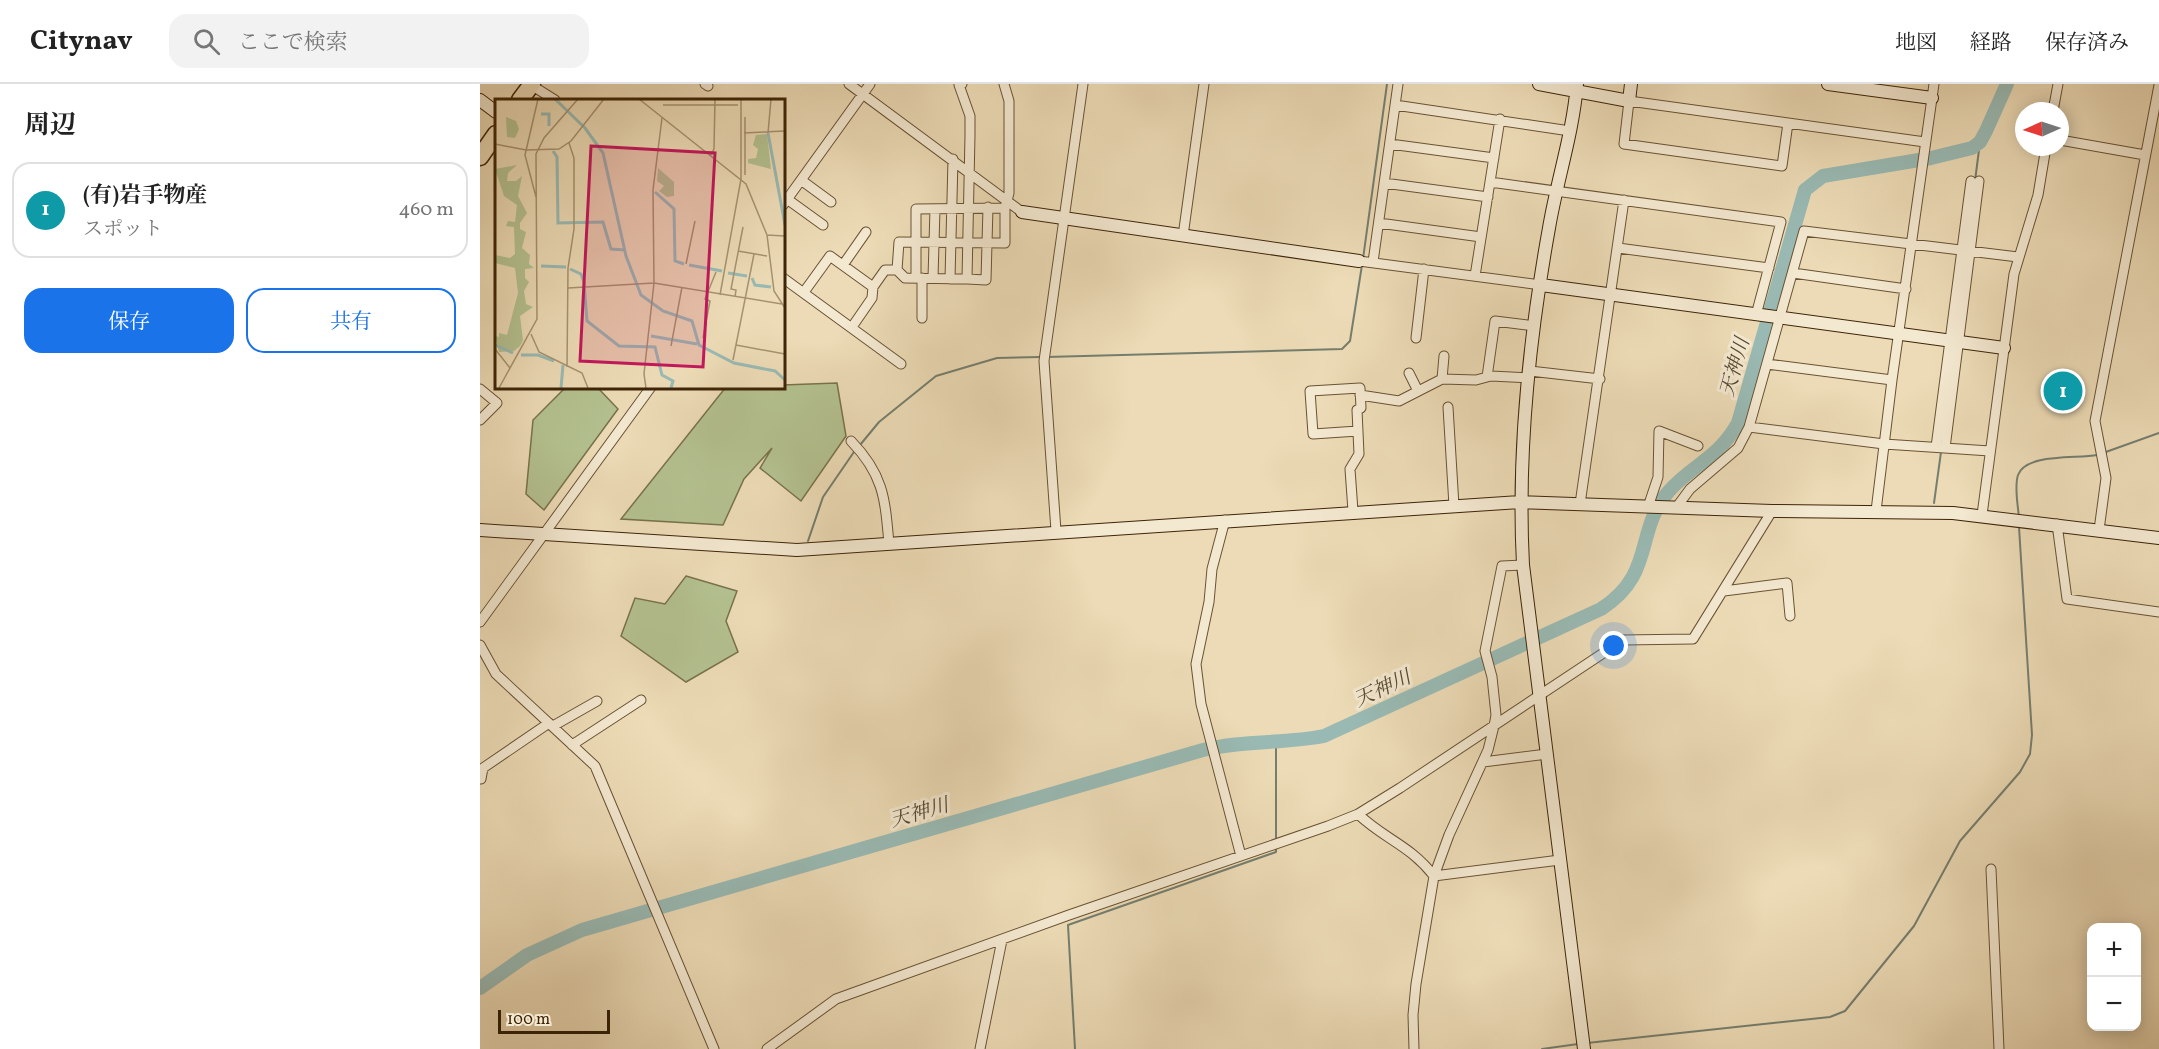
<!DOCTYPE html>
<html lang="ja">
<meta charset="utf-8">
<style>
:root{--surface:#fff;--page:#f2f2f2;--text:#222;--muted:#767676;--line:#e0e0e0;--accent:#1a73e8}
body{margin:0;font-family:Vollkorn,"Noto Serif JP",serif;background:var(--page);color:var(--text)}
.controls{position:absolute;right:18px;bottom:18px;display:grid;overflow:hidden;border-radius:12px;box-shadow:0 3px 15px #0003}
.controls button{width:54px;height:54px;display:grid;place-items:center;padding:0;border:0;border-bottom:2px solid var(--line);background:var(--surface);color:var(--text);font:30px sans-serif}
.compass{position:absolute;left:1535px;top:18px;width:54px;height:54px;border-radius:50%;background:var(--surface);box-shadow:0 3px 15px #0003;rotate:267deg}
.scale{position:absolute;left:18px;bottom:15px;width:112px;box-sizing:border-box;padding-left:6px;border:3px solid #3e2407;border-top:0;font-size:16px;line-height:21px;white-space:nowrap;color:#3e2407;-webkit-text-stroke:4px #f3e8d0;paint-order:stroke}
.you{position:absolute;left:1134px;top:562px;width:21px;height:21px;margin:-15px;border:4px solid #fff;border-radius:50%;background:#1a73e8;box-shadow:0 0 0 9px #1a73e833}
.badge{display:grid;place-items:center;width:39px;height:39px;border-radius:50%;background:var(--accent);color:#fff;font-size:20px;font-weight:700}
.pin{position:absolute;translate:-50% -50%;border:3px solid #fff;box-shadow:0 2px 6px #0006}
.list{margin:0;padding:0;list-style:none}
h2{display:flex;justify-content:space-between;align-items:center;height:78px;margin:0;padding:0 24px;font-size:26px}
h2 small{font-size:20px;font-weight:400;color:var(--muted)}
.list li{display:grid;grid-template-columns:39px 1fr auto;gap:18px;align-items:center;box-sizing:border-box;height:96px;margin:0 12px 12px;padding:0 12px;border:2px solid var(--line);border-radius:18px}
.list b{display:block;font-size:22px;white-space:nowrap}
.list p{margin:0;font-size:20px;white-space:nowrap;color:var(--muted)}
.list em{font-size:20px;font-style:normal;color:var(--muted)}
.actions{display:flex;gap:12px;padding:18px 24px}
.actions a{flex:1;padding:14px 0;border:2px solid var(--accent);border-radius:18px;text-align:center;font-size:21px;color:var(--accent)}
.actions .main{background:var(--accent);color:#fff}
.icon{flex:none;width:33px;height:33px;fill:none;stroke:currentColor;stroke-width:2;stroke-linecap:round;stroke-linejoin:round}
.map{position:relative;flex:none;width:1679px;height:965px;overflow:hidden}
header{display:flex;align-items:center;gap:36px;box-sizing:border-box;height:84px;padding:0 30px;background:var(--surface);border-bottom:2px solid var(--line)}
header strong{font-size:28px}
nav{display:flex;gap:33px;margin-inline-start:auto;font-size:21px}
.search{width:420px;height:54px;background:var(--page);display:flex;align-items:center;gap:15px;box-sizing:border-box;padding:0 21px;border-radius:18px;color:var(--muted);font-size:22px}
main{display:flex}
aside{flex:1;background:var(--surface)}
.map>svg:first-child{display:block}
</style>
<header>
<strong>Citynav</strong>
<div class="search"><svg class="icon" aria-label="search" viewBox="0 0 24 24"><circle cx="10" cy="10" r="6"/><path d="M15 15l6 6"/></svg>ここで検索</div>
<nav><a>地図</a><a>経路</a><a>保存済み</a></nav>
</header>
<main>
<aside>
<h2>周辺<small></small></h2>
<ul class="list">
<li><span class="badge" style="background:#0f9aa8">1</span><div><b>(有)岩手物産</b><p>スポット</p></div><em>460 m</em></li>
</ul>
<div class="actions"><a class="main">保存</a><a>共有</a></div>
</aside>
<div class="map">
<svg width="1679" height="965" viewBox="0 0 1679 965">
<rect width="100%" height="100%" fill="#ecdbb6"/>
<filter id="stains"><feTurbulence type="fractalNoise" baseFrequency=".00333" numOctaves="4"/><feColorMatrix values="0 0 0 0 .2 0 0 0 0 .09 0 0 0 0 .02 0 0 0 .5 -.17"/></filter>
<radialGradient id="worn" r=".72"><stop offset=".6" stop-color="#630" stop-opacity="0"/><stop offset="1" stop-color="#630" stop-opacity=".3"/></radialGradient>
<path fill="#b4c190" stroke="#79724c" stroke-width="1.5" d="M357,299L366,352L321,417L280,384L292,364L264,395L243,441L141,435L246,303Z
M86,303H117L138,325L64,426L46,410L53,336Z
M206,492L257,507L246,537L258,568L206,598L141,552L155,514L185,520Z"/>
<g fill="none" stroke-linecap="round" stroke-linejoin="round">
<path stroke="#757e6f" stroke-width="2" d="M1495,97L1500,58
M883,175L907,0
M566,273L862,265L870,257L882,181
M380,361L399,338L456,292L517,274L560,273
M1623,369L1679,349
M1454,419L1461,368
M1539,434C1538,421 1534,403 1538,391C1546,369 1597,375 1617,371
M328,457L343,413L376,365
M796,758V657
M1107,959L1350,933L1365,927L1434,842L1480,757L1540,688L1550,670L1552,651L1539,443
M595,965L588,841L796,768V764
M1062,965L1098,960"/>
<path stroke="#99bab4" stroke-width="14" d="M0,904L47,871L102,846L723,666C763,656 803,660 844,652L1121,525C1176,490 1154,447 1189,407C1213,380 1238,375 1258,339L1325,106L1343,92L1451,74L1492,64L1500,58L1506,47L1527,0"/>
<defs>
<path id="street" d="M225,0L228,2
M369,0L542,128
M51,1L75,16
M915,21L1090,47
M1573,27L1578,0
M1308,39L1302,82L1144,60L1149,17L1445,58
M1580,56L1665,71
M910,60L1014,74
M321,96L351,118
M1010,98L1301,138L1276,231
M904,99L1008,113
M307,115L343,141
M303,121L390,0
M899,139L1001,153
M703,152L724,0
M1138,164L1289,184
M879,177L1061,201
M893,178L918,0
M363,181L386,148
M417,186L419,158L525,159V124
M1313,189L1426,205
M995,192L1020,35
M303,194L421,280
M436,194V125L525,124L529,109V17L524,0
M442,194V234
M453,194L455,125
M470,195L473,75
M487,195L506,196L508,123
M324,208L350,172L393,203
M372,243L392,214L393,203L405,186H417L425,194L487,195L490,51V32L479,1L482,0
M936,254L944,185
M1287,280L1412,296
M1050,287L1120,295
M929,289L938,307
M1007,293L1015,237L1055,242
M962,295L964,272
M0,305L17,319L0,336
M880,311L919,317L962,295L996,296L1011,292L1049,294
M968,323L974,422
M1269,343L1404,360L1510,367
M371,357C404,391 405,415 409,460
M1456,363L1491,97
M1465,364L1499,97
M1100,420L1144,116
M1168,423L1178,393L1179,347L1218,362
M1196,424L1210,405L1258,364L1269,343L1324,147L1538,173
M873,427L870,385L879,370L877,326L881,324L880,304L830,307L833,350L878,347
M1396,427L1412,296L1454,0
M1502,431L1534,190L1558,111L1566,63
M745,436L732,485L729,518L716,580L721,620L761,772
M1577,440L1587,515L1679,528
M1619,446L1626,394L1615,337L1679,1
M576,447L564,277L603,0
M1244,507L1307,499L1310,532
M0,538L171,303
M0,561L16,590L115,682L234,965
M73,642L117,617
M92,661L161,616
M1003,678L1067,670
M1,695L3,684L69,639
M878,730C904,755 930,761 954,792
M1511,785L1519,965
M954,792L1080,776
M287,965L356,915L589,831L848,742L878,730L920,704L1143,556L1213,555L1292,427
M500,965L522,856
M934,965L933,931L936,900L954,792L969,751L1008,666L1014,642L1016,631L1012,593L1005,567L1022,482L1043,481"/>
<path id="secondary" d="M1059,0L1149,17L1151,0
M1097,0C1093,49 1077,96 1069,144C1049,255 1037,368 1043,481L1104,965
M1348,0L1452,14
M0,16L16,28
M542,128L879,177
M1061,201L1524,264
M0,446L317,466L1040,418L1292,427L1473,429L1679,454"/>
<path id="highway" d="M40,16L52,0
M0,73L16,50"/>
</defs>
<use href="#street" stroke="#6a5233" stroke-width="11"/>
<use href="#secondary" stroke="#3e2407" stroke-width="14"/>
<use href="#highway" stroke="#3e2407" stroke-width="19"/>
<use href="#street" stroke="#f3e8d0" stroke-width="9"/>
<use href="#secondary" stroke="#f3e8d0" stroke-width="12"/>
<use href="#highway" stroke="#ecdbb6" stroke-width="16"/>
</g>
<g text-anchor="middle" stroke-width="6" stroke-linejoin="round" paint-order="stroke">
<g font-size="20" font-style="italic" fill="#554a32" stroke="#f3e8d0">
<text transform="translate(1254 283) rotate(-74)" y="7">天神川</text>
<text transform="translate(902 604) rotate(-25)" y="7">天神川</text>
<text transform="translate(439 728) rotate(-16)" y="7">天神川</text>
</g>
</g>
<g transform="translate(15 15)">
<rect width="290" height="290" fill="#ecdbb6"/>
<path d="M11,18L21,22L24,30L20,39L12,38ZM272,35L276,70L253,64V60L261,59L263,50L258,46L261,36ZM22,66L13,74L12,82H21L27,77L23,97L32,114L25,124V130L31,133L27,149L35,156L34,165L39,169L30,170V179L34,183L29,192L31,205L38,208L25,217L28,241L25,247L19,252L4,253L0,237L4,238V234L12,236L23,194L20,169L0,164V156L15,159L20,155L19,128L11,127L13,122L20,123L22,106L9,97L0,70ZM163,69L179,83V97L172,98L164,92L169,87L162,82Z" fill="#b4c190"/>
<path fill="none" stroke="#99bab4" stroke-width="3" d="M60,0L90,29L108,54L131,157L146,196L168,212L197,222L204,246L239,264L280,272L290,281M46,15H54V27M273,34L290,126M58,52L62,58L63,124L108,123L116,150L130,151M160,93L179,110L180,162L189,165M194,166L227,172M46,167L71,168M75,170L86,175L89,183L92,222L124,247L160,248L167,276L178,282L176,289M233,174L252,177M257,179L260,186L276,188M156,237L202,245M0,246L18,254M26,256H43L59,262M66,289L68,266"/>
<path fill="none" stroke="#a69270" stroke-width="1.5" d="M144,0L251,85L272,136L279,192L290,209M168,6H243M249,34L290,32M273,34L276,0M0,45L31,51L64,50L76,42L109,0M215,57L219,50L220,0M250,76V18M41,98L30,56L43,0M272,136L290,137M243,152L272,157M191,165L200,122M73,189L159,184L287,205M225,196L246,80V0M240,198L241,191L236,190L248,128M36,235L44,253L87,274L93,289M208,239L215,202L210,200L221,173M241,246L290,255M176,247L187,188M0,250L15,269M238,261L259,155M72,268L73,169L79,130V59L74,44M4,289L42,220L41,55L49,39L83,0M151,289L149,275L159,184L158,91L167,19"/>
<path fill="#c2185b" fill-opacity="0.15" stroke="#c2185b" stroke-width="3" d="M96,47L220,54L208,268L85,262Z"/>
<rect width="290" height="290" fill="none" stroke="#3e2407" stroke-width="3"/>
</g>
<rect width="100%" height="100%" filter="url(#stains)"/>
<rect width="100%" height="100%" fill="url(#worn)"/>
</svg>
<div class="controls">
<button>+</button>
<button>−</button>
</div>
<svg class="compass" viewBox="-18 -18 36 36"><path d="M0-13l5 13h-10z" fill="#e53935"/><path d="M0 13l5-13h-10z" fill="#767676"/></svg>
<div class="scale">100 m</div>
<div class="you"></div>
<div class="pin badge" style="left:1583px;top:307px;background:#0f9aa8">1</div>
</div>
</main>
